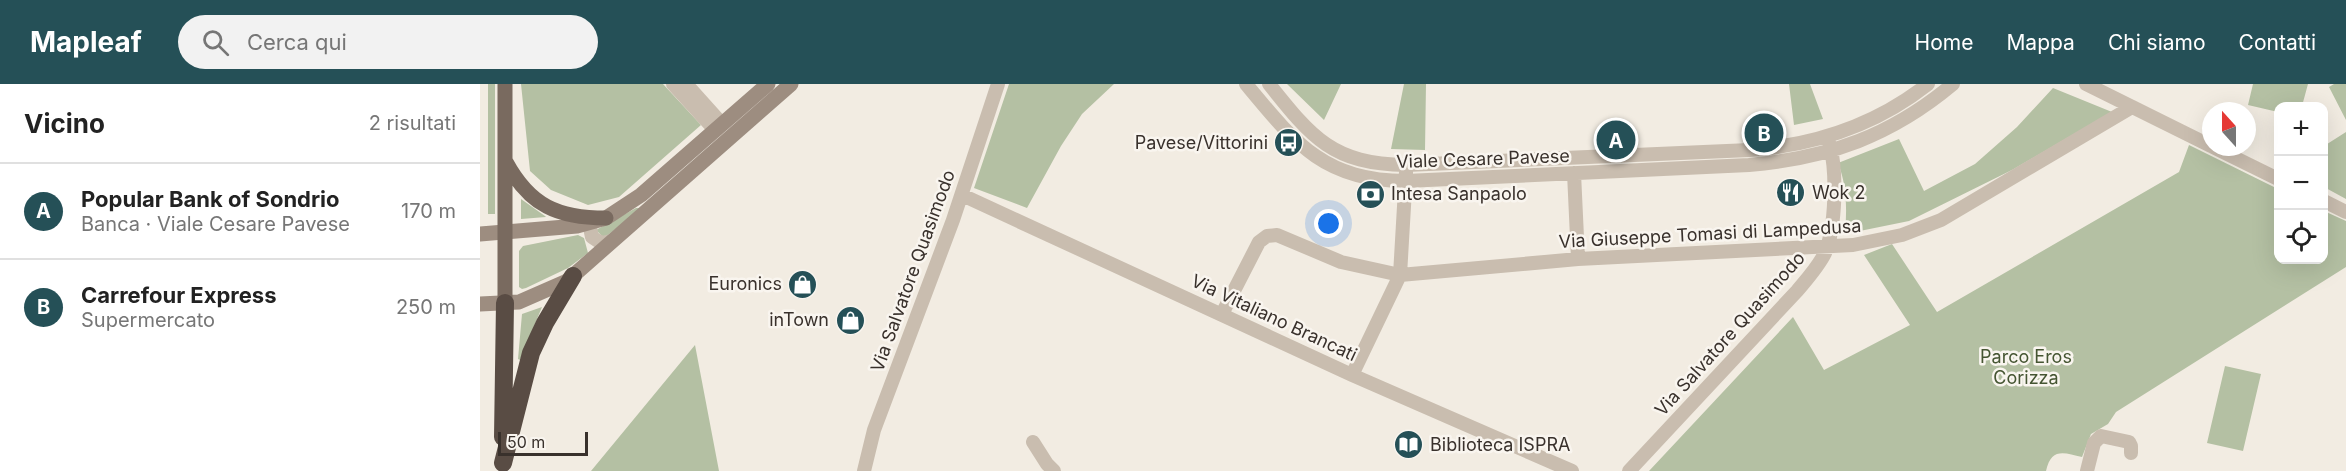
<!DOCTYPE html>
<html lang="it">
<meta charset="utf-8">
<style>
:root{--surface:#fff;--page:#f2f2f2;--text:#222;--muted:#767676;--line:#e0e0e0;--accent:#255057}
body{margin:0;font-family:Inter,sans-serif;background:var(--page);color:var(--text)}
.controls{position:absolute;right:18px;top:18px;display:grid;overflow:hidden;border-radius:12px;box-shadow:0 6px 24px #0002}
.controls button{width:54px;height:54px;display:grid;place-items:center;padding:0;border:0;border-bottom:2px solid var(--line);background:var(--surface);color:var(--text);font:30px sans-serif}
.compass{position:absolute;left:1722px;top:18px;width:54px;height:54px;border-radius:50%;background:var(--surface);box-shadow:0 6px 24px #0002;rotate:339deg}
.scale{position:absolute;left:18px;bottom:15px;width:90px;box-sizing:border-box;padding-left:6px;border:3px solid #39312c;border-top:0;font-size:16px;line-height:21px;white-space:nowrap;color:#39312c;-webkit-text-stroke:4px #f9f5ef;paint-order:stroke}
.you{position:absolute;left:849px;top:140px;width:21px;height:21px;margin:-15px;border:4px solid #fff;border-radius:50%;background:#1a73e8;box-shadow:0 0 0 9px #1a73e833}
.badge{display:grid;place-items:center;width:39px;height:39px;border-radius:50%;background:var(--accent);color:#fff;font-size:20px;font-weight:700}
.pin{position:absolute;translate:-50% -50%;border:3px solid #fff;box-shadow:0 2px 6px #0006}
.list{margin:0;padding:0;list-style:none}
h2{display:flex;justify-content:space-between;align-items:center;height:78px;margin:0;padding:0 24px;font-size:26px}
h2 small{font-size:20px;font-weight:400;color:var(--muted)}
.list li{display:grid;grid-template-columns:39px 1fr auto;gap:18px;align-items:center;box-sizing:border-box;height:96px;padding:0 24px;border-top:2px solid var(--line)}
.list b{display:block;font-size:22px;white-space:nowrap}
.list p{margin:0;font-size:20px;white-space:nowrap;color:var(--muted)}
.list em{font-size:20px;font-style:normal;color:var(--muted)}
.icon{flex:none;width:33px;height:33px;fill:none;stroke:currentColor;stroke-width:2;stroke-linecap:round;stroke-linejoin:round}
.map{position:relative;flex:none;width:1866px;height:387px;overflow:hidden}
header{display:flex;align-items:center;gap:36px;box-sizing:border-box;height:84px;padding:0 30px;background:var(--accent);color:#fff}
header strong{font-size:28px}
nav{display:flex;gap:33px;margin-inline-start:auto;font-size:21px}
.search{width:420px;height:54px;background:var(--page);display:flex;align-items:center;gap:15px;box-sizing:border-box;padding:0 21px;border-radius:33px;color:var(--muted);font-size:22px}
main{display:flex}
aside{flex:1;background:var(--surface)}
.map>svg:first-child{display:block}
</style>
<header>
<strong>Mapleaf</strong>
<div class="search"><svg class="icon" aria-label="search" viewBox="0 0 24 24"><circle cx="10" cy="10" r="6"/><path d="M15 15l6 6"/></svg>Cerca qui</div>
<nav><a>Home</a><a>Mappa</a><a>Chi siamo</a><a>Contatti</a></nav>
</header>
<main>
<aside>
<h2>Vicino<small>2 risultati</small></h2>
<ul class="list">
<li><span class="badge">A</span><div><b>Popular Bank of Sondrio</b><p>Banca · Viale Cesare Pavese</p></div><em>170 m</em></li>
<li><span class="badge">B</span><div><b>Carrefour Express</b><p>Supermercato</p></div><em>250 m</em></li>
</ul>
</aside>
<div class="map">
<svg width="1866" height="387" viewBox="0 0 1866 387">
<rect width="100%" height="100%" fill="#f2ece2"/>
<path fill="#b4c0a3" d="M8,0H15V130H8Z
M41,0H183L221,41L139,113L108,121L71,106L50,87Z
M529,0H634L602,30L581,62L547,124L494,104Z
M807,0H861L844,36Z
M924,0H946L945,66L911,65Z
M1309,0H1330L1343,35L1314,41Z
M1773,0H1828L1822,22H1798V28L1768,21Z
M1854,0H1866V36L1849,3Z
M1573,4L1632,28L1532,86L1429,137L1365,150C1367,125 1367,102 1358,79L1419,55L1444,107L1495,80L1537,43Z
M1866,48V115L1844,103V62Z
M1709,61L1798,105V176H1844V127L1866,137V183L1636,328L1628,340L1611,350L1602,373C1583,368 1571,364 1566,387H1169L1313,233L1344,286L1430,241L1384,171L1412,160L1457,228L1699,88Z
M41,115L65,132L66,133L41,135Z
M156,124H162L124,154L116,146Z
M98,151L104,154L108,169L88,184L46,204L42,205L39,203V167L43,162Z
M62,223L40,276L38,275L42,230Z
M215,261L239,387H111Z
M1745,282L1781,290L1763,367L1727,359Z"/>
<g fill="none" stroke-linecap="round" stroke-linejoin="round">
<path stroke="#c9bdaf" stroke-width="14" d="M193,0L235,46
M766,0C815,59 844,97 926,97L1269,81C1349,74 1411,52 1473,0
M789,0C832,54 853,80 926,81L1270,66C1336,61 1396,41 1448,0
M1606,0L1731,62
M207,1L242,40
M1733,63L1798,95
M1094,89L1098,175
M482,111L872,291L1092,387
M1844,117L1866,128
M109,139L112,153L121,159L131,157
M742,230L779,158L787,152L797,151L861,178L920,191L1098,175L1373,161L1422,151L1461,136L1652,23
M872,291L920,191L926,88
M553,358L567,380L574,387
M384,387L394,346L473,136L518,0
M1149,387L1317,207C1327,195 1338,183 1345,169C1356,142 1357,89 1350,61
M1607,387L1614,359L1621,352L1649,358L1651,362V369"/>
<path stroke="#9d8d80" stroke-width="15" d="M0,150L97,142L126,134L161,111L288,0
M0,220L39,218L87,197L311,0"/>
<path stroke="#796a5f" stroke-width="15" d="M26,78C50,122 78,134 126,134
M25,219V0"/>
<path stroke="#594c44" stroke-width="18" d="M23,353L25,219
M23,379L51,269L65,239L93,192"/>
</g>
<defs>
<symbol id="bus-disc" viewBox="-11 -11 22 22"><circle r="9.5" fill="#255057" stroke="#f9f5ef"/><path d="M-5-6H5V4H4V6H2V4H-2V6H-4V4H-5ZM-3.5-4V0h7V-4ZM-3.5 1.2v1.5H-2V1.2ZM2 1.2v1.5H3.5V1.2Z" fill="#fff"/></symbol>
<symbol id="restaurant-disc" viewBox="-11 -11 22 22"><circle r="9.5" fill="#255057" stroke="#f9f5ef"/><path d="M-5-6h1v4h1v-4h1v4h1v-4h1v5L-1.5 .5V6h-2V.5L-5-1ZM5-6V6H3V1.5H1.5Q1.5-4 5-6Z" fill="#fff"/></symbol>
<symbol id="bank-disc" viewBox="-11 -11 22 22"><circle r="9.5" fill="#255057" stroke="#f9f5ef"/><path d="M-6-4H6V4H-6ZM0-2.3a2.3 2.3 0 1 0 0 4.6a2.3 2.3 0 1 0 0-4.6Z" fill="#fff"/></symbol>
<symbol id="shop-disc" viewBox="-11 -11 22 22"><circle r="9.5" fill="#255057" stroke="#f9f5ef"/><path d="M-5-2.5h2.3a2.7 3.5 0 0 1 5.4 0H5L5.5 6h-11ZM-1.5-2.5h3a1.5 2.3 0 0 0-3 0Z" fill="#fff"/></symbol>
<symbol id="library-disc" viewBox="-11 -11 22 22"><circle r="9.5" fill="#255057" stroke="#f9f5ef"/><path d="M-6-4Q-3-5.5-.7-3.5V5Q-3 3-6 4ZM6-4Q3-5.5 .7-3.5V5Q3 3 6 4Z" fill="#fff"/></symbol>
</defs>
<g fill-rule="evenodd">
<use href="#bus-disc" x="792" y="42" width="33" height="33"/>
<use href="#restaurant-disc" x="1294" y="92" width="33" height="33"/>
<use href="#bank-disc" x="874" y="94" width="33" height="33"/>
<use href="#shop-disc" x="306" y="184" width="33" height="33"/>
<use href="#shop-disc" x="354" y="220" width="33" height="33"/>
<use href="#library-disc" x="912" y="344" width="33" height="33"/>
</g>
<g text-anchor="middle" stroke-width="5" stroke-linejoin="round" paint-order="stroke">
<g font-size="18" fill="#39312c" stroke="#f9f5ef" text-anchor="end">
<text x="788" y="65">Pavese/Vittorini</text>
<text x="1332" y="115" text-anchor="start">Wok 2</text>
<text x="911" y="116" text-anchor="start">Intesa Sanpaolo</text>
<text x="302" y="206">Euronics</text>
<text x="349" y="242">inTown</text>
<text x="950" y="367" text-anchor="start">Biblioteca ISPRA</text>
</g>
<g font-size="18" fill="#39312c" stroke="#f9f5ef">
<text transform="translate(1003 75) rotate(-2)" y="6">Viale Cesare Pavese</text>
<text transform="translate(1230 150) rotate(-3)" y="6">Via Giuseppe Tomasi di Lampedusa</text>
<text transform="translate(433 187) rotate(-70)" y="6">Via Salvatore Quasimodo</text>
<text transform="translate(794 234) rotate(25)" y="6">Via Vitaliano Brancati</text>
<text transform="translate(1250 250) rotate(-48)" y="6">Via Salvatore Quasimodo</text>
</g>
<g font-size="18" fill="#455532" stroke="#f9f5ef">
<text x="1546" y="279">Parco Eros<tspan x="1546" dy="21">Corizza</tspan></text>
</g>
</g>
</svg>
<div class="controls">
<button>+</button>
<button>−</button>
<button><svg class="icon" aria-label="locate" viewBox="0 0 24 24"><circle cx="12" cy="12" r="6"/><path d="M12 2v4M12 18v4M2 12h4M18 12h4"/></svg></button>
</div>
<svg class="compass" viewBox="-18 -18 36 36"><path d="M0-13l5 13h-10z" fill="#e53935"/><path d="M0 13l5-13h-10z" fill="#767676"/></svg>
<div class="scale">50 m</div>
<div class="you"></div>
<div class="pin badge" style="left:1136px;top:56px">A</div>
<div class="pin badge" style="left:1284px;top:49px">B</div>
</div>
</main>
